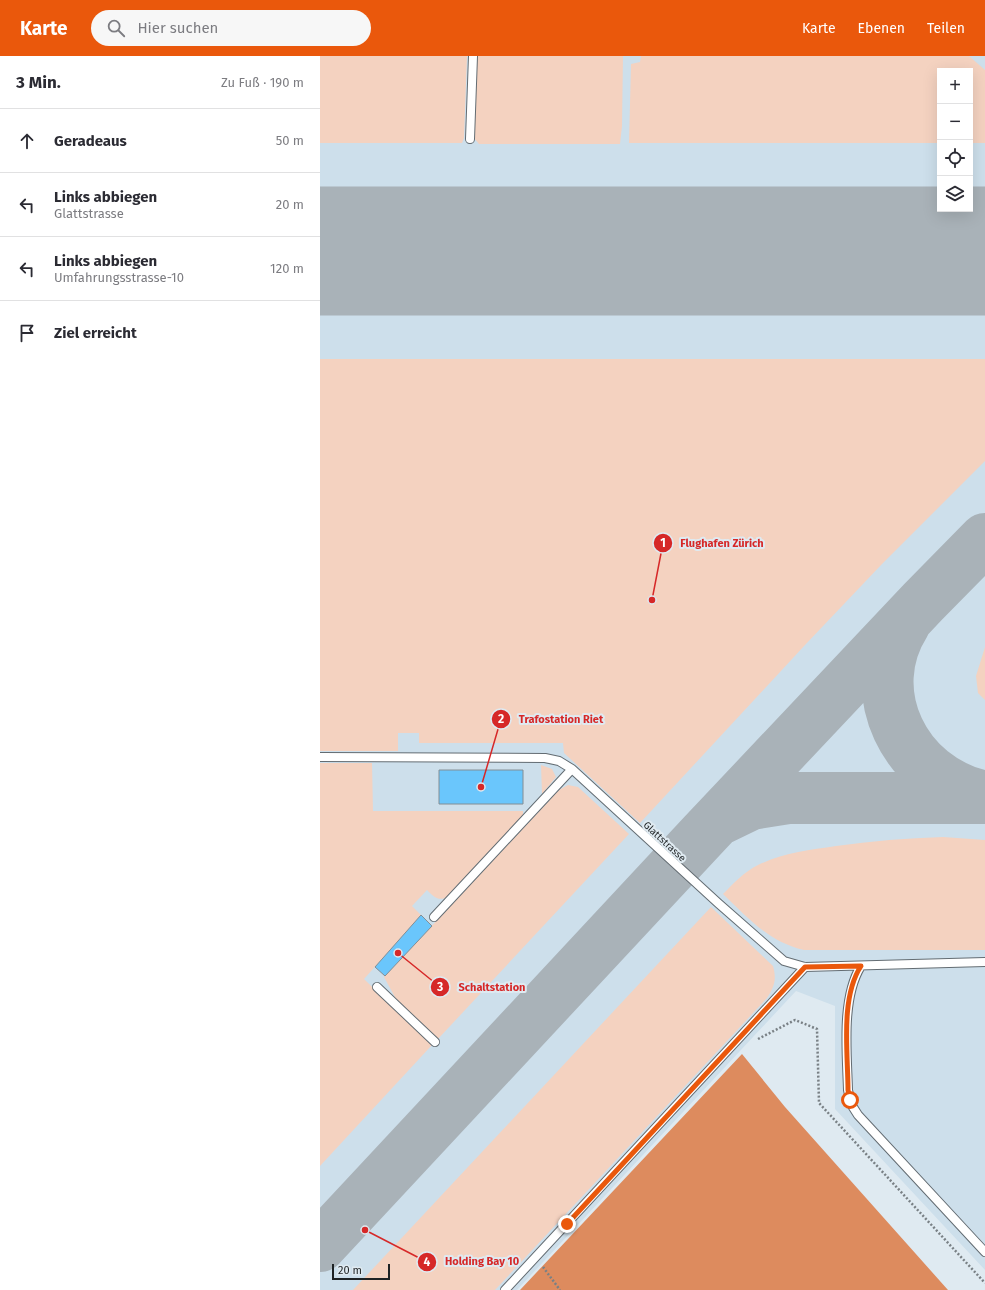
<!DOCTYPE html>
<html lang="de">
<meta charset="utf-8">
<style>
:root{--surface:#fff;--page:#f7f7f7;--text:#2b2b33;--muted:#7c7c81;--line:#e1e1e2;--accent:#ea580c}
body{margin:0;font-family:"Fira Sans",sans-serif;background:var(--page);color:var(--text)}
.controls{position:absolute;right:12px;top:12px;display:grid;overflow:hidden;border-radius:0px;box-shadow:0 4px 16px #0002}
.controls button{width:36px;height:36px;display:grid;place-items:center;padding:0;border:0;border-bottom:1px solid var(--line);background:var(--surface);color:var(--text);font:20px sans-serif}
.scale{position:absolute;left:12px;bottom:10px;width:58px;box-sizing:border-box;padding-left:4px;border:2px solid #1e2224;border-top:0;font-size:11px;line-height:14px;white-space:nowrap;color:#1e2224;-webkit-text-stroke:3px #dfeaf1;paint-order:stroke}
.stop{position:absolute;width:12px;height:12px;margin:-9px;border:3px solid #ea580c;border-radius:50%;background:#fff}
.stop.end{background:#ea580c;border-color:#fff;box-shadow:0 1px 4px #0008}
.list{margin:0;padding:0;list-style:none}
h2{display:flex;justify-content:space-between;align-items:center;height:52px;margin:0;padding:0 16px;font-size:17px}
h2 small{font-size:13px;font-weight:400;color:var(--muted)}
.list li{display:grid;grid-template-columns:26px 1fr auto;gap:12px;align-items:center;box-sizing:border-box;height:64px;padding:0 16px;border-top:1px solid var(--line)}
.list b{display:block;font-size:15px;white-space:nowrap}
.list p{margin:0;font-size:13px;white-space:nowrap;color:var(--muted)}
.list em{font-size:13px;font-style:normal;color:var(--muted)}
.icon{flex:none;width:22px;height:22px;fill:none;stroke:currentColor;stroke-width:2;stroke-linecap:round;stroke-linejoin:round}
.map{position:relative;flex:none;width:665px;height:1234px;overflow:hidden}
header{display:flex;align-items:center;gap:24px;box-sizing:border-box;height:56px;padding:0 20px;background:var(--accent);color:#fff}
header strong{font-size:19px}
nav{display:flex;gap:22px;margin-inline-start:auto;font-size:14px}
.search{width:280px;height:36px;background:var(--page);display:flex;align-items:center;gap:10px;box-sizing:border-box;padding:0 14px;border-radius:22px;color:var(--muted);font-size:15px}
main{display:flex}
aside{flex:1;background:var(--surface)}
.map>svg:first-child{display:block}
</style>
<header>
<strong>Karte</strong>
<div class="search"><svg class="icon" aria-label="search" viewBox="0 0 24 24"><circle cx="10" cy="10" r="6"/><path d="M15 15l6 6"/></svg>Hier suchen</div>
<nav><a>Karte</a><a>Ebenen</a><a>Teilen</a></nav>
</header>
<main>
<aside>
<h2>3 Min.<small>Zu Fuß · 190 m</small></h2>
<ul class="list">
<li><svg class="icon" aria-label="ahead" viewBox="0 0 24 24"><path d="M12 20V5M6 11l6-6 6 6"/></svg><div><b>Geradeaus</b></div><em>50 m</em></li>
<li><svg class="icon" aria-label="left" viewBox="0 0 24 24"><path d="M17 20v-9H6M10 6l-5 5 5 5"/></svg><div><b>Links abbiegen</b><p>Glattstrasse</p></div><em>20 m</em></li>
<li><svg class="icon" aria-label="left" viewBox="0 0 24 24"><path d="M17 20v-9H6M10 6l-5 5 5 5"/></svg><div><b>Links abbiegen</b><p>Umfahrungsstrasse-10</p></div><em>120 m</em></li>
<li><svg class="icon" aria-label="arrive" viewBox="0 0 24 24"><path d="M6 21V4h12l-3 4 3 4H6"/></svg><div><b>Ziel erreicht</b></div></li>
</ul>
</aside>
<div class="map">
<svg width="665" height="1234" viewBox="0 0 665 1234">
<rect width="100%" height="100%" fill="#dfeaf1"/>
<path fill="#cddfeb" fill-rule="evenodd" d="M0,0H665V1214L515,1053V950L476,935L197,1234H0ZM620,15H650V153H620Z"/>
<path fill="#f4d2c0" d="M0,0H147L144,82L142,87H0Z
M157,0H303L302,70L300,88H159L154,82Z
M321,0H649L665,14V87H650V15H620V87H309L311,8L320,6Z
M0,303H665V405L562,508L485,589L320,767L244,697L243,687H99V677H78V695H0Z
M665,591V644L658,637L656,620Z
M0,707H52L53,755H203V760L127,841C118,846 113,840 107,834L92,850L101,859L44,923L112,989L0,1110Z
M221,709L232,713L236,721L222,738Z
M248,729L258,731L309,778L118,983L76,943L64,921L239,734Z
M623,781L665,784V894H484C449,886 428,862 403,838C414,827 424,816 438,809C463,797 489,794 516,790C551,785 587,782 623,781Z
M391,851L453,910C457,924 454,931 447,942L175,1234H33Z"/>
<path fill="#dd8b5e" d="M422,998L465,1051L628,1234H200Z"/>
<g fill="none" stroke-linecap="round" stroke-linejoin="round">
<path stroke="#a9b2b8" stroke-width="52" d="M532,195L598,191L665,183
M585,567C541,636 585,723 662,740
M400,763L431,748L468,742H665
M0,1190L384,778L603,546L665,483"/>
<path stroke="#a9b2b8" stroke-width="129" d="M0,195H665"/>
</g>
<path fill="#6ac6fc" stroke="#848e94" d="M119,714H203V748H119Z
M101,859L112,870L65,920L55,911Z"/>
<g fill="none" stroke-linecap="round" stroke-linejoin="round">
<defs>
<path id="service" d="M150,83L153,0
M0,701L225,702L239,705L252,713L398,847L464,905L485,911L665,906
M114,861L252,713
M541,910C521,942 527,997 528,1034L531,1048L538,1059L665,1196
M57,931L115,986
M185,1234L485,911"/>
</defs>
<use href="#service" stroke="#636c72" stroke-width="10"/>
<path stroke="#798085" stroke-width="2.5" stroke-dasharray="2 2" stroke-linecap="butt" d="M438,983L475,964L497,973L499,1047L665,1227
M223,1211L240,1234"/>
<use href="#service" stroke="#fff" stroke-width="8"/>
</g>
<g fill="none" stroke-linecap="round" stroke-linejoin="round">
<path stroke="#ea580c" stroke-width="5" d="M247,1168L485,911L541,910C520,942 528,997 528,1034L530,1044"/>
</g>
<g text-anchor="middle" stroke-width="4" stroke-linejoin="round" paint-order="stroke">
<g font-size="10" fill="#1e2224" stroke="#dfeaf1">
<text transform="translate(345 785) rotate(43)" y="4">Glattstrasse</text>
</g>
</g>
<path fill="none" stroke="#d62828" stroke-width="1.5" d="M332 544L343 487M161 731L181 663M78 897L120 931M45 1174L107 1206"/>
<g fill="#d62828" stroke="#dfeaf1" stroke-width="1.5">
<circle cx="332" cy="544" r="4"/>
<circle cx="161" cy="731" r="4"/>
<circle cx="78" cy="897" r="4"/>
<circle cx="45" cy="1174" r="4"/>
<circle cx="343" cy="487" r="10"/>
<circle cx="181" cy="663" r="10"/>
<circle cx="120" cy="931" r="10"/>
<circle cx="107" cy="1206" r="10"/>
</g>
<g font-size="12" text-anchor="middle" font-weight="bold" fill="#fff">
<text x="343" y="491">1</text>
<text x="181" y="667">2</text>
<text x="120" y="935">3</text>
<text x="107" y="1210">4</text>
</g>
<g font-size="11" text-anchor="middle" font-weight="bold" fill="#d62828" stroke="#dfeaf1" stroke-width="4" stroke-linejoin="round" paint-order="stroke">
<text x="402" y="491">Flughafen Zürich</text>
<text x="241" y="667">Trafostation Riet</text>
<text x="172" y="935">Schaltstation</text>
<text x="162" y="1209">Holding Bay 10</text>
</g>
</svg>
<div class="controls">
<button>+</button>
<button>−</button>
<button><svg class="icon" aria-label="locate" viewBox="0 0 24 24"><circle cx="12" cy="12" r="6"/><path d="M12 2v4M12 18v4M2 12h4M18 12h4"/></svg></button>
<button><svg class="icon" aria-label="layers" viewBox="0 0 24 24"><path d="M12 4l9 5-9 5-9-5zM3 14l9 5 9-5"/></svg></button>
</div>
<div class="scale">20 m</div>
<div class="stop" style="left:530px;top:1044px"></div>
<div class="stop end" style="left:247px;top:1168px"></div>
</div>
</main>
